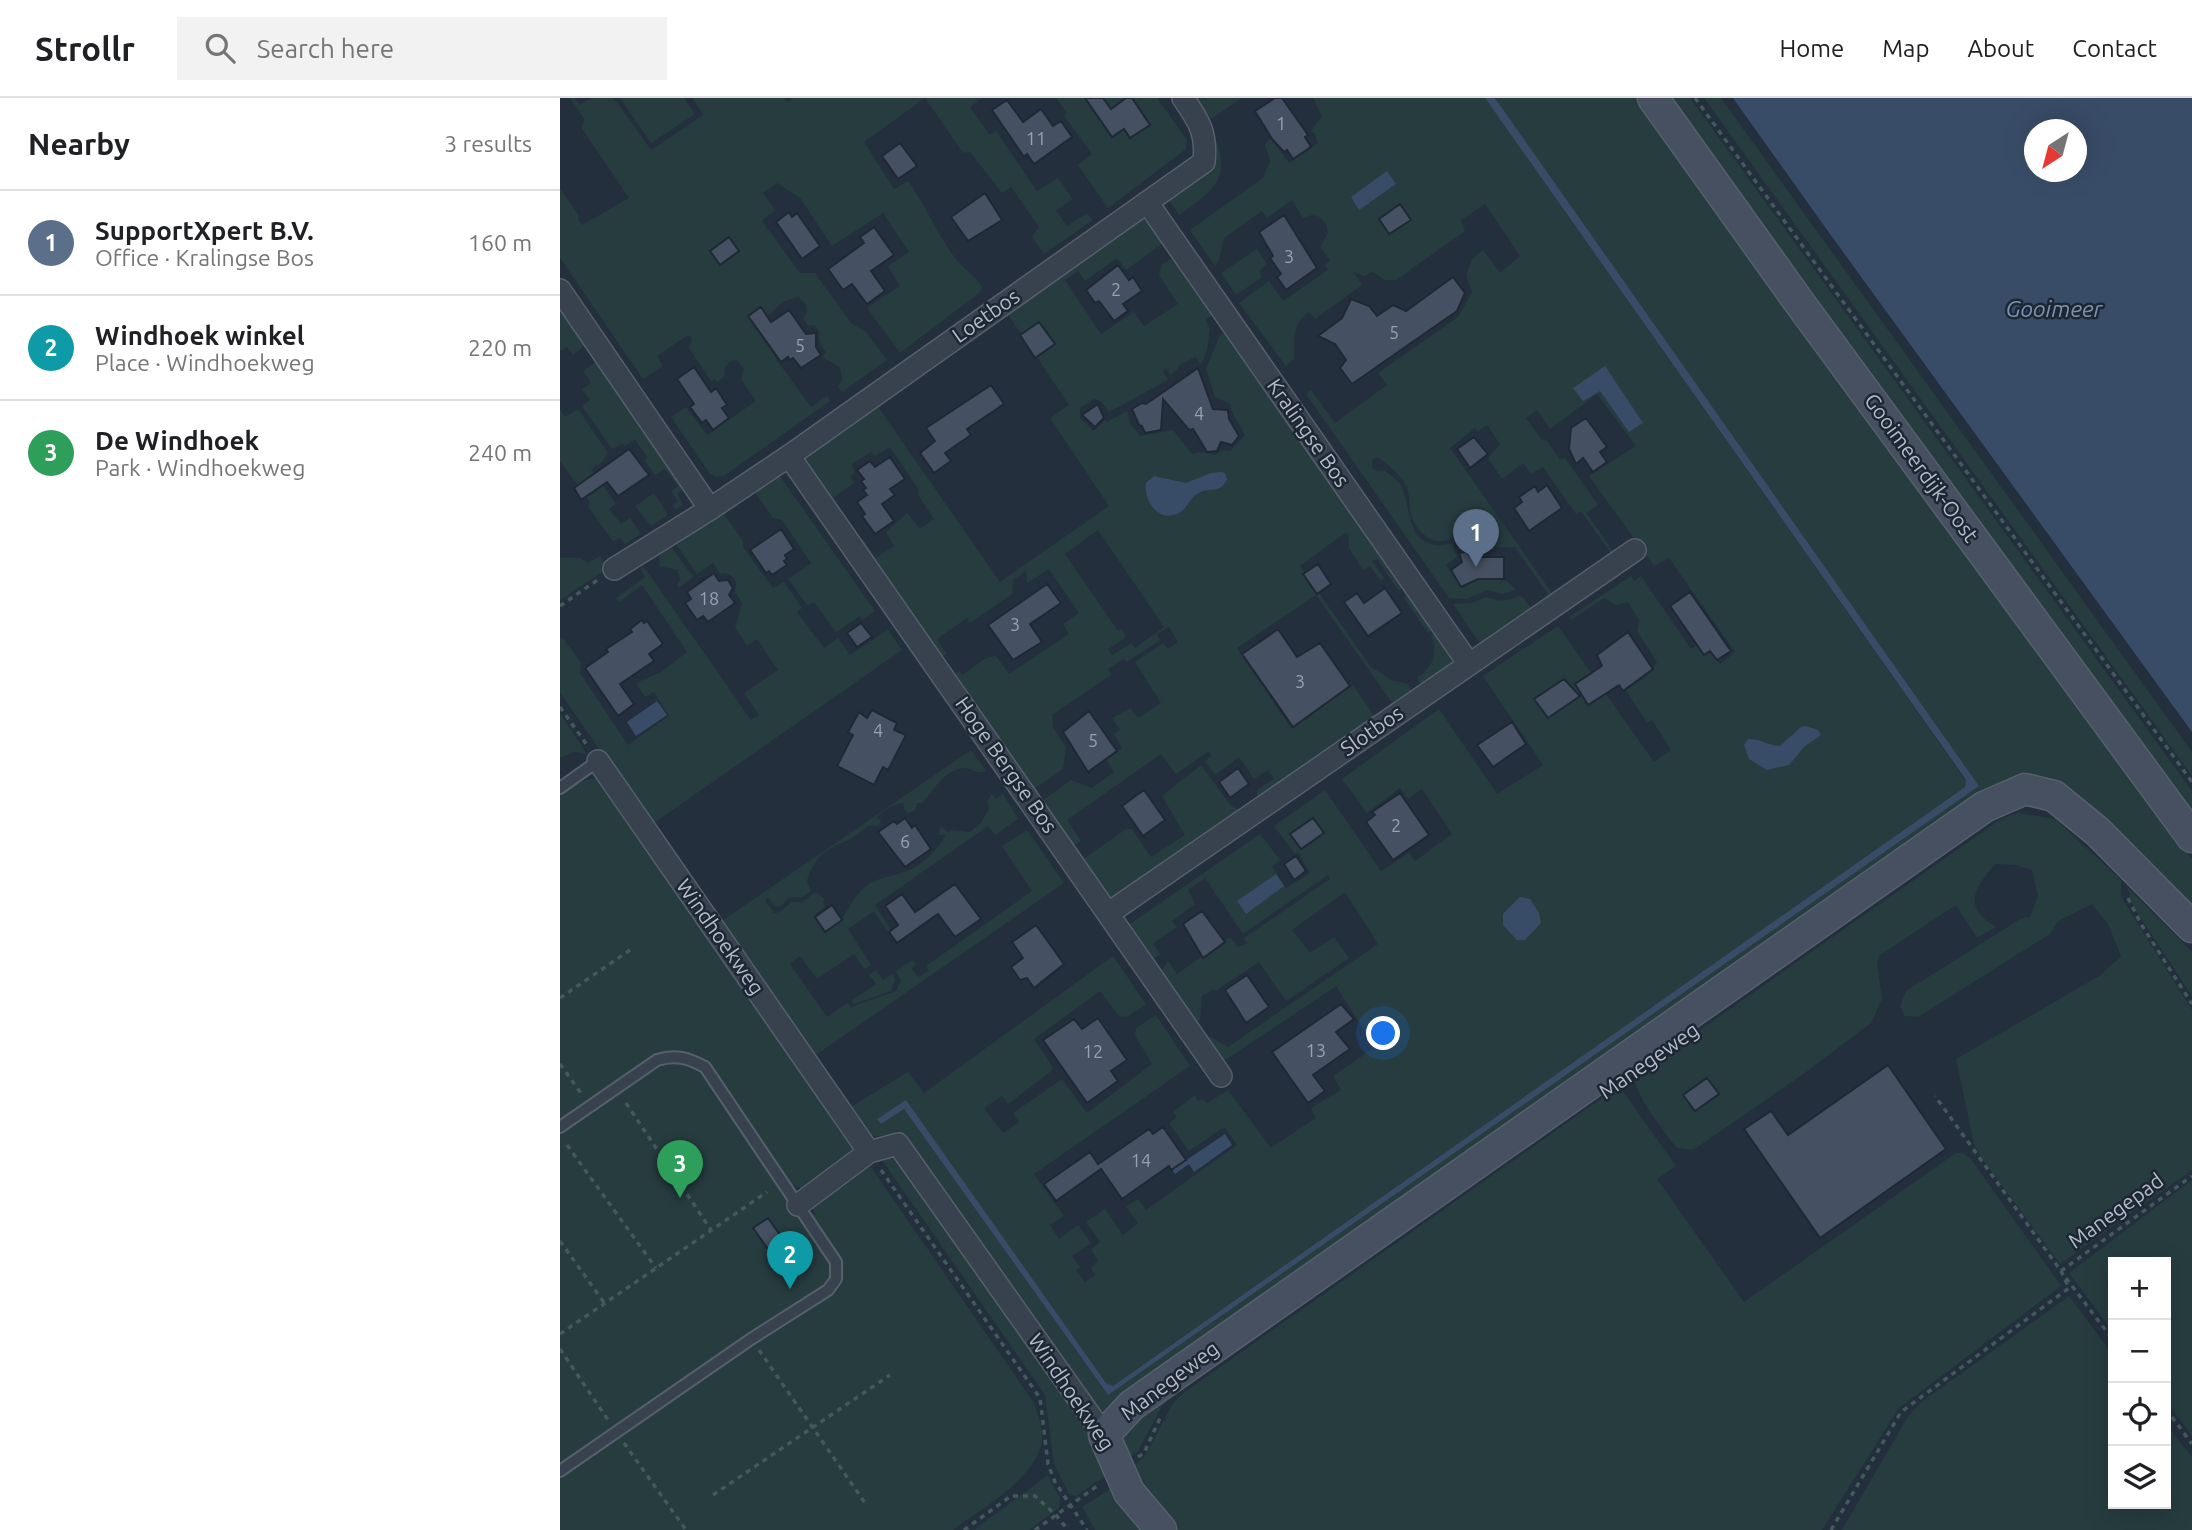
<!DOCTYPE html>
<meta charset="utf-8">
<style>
:root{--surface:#fff;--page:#f2f2f2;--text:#202124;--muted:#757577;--line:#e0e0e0;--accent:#506383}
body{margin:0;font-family:Ubuntu,sans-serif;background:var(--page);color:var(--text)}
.controls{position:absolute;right:21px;bottom:21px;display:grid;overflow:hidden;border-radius:0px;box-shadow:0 7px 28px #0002}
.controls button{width:63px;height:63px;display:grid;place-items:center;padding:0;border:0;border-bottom:2px solid var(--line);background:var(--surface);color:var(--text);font:35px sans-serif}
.compass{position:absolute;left:1464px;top:21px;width:63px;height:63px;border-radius:50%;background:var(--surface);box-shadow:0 7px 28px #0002;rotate:216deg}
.you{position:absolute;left:824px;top:936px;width:24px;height:24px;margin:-18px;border:5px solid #fff;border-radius:50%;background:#1a73e8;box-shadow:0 0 0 10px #1a73e833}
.badge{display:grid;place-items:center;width:46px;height:46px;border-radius:50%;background:var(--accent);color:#fff;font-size:23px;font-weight:700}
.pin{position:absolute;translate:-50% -58px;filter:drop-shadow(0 2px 4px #0008)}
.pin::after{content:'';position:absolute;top:37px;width:24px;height:21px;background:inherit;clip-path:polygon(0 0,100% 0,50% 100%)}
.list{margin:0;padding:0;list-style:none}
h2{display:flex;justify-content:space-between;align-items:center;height:91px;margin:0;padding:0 28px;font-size:30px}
h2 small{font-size:23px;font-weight:400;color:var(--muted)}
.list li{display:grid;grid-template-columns:46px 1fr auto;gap:21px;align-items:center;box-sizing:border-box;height:105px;padding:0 28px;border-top:2px solid var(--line)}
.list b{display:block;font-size:26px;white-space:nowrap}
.list p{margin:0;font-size:23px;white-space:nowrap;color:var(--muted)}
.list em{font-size:23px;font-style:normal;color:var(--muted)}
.icon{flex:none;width:38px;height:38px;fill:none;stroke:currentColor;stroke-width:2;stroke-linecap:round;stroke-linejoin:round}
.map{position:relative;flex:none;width:1632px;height:1432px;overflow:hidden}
header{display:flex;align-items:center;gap:42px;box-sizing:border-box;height:98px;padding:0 35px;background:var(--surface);border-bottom:2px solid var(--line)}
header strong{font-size:33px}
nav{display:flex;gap:38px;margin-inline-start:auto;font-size:24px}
.search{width:490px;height:63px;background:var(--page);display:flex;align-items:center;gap:18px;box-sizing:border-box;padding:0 24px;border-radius:0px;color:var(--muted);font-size:26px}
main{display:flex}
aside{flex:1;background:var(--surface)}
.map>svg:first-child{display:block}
</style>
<header>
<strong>Strollr</strong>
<div class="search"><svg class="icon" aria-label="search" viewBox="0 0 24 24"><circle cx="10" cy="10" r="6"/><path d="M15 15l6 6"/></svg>Search here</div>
<nav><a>Home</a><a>Map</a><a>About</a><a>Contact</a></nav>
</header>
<main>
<aside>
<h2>Nearby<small>3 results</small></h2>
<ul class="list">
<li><span class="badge" style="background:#5c6f8a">1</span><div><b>SupportXpert B.V.</b><p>Office · Kralingse Bos</p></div><em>160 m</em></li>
<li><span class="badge" style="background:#0f9aa8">2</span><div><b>Windhoek winkel</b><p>Place · Windhoekweg</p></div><em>220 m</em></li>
<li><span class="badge" style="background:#2e9e5b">3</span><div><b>De Windhoek</b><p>Park · Windhoekweg</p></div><em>240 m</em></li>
</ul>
</aside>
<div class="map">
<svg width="1632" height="1432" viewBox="0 0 1632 1432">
<rect width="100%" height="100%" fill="#242f3e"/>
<path fill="#263c3f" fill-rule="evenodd" d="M10,0H15L20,7L30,0H54L91,52L143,17L132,0H224L227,4L233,0H365L304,44L334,91L348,83C366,108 377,136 395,160C403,170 414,177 422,189L419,195L340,255L307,210L340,188L328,168L349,154L323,115L272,148L240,100L217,85L203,95L215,112L202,123L240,175H255L291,225L306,234L327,262L282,294L278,289L282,281L280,269L262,259L266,254L259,244V233L254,227L248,228L243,220L247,215L246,206L238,199L223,204L207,218L218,245L212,252L216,261L251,309L267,298L270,303L165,377L157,379L150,376L111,319L126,309L147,337L196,303L181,281L184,271L177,262L170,263L164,270L165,278L158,284L155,281L151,283L129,250L132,240L128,237L97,258L103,268L83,281L0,160V90L19,118L18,121L22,127L69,100L21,29L25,22Z
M60,0H124L135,16L91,45Z
M365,0H422L410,9L430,37L436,33L477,93L498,80L513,101L496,112L507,128L527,115L533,122L484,156L472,139L479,129L451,89L442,95L410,54L403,55Z
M496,0H597L627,42L626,51L548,110L518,67L532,56L504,18L507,15Z
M631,0H682L648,23C672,75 664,86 619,117L608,101L646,70Z
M753,0H925L1406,683L1405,689L553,1288L546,1285L346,1003L318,1021L321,1025L344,1011L547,1296L1419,688L935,0H1081L1489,568L1632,761V806L1545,722L1505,691L1487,681L1471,679L1446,681L544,1316L536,1314L338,1033C305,1045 307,1036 289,1010L348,974L364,995L553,858L586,906L567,919L559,918L540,893L474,941L494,971L448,1006L442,998L424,1010L443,1035L459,1024L453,1015L502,981L527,1015L592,966L575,937L576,930L596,917L630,968L474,1076L504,1118L490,1127L499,1141L518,1127L531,1145L512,1158L520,1169L516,1172L525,1184L535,1177L531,1170L538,1163L531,1152L540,1144L526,1124L545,1111L563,1137L578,1125L566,1109L578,1101L586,1112L677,1047L664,1029L629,1053L609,1025L617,1019L613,1014L635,997L638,1003L643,1001L647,1005L668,992L711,1050L756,1020L751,1010L781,992L773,978L815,949L776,888L661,965L644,939H651L668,949L818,846L785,794L732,832L750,855L774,839L789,860L726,903L699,864L655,893L653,891L642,898L640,922L635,926L600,876L608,863L617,876L670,839L678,849L687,845L684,840L770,781L768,777L683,836L645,780L628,792L635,806L612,823L617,829L593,845L600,856L592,862L567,828L700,736L720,762L712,768L726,790L750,775L738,754L735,756L714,728L765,692L821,773L849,755L855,763L892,736L862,691L848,701L840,690L807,715L782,681L879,611L937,696L983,667L923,578L998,528L1094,664L1111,652L1092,622L1087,625L1065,591L1085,580L1097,564L1077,533L1079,522L1068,504L1056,507L1044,500L1011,522L1009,519L1071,478L1074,483L1081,478L1131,551L1138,546L1150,552L1160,566L1175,554L1109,460L1094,468L1029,378L1076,348L1037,296L990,331L977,312L966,320L982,342L987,343L1000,362L1005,360L1038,407L1026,415L1055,456L1053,458L1021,413L1016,416L983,369L971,376L963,365L942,381L928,360L940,346L927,327L918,333L915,330L890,350L994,498L991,501L955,449H922L918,438L911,429L902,428C898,431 895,437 891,440C874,450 857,434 852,419C848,408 851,396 845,386C842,378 824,363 817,359L812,362V370L818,373L824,372C830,377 837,381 841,387C851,407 846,444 876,447C882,448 887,445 893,446L894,453L898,458L886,467L903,490L920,480L947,483L956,492L943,496L927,492L907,501L889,500L746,296L751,292L775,325L827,287L818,275L898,219L912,194L906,177L912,161L923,152L940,175L960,158L925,106L901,122L905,133L836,182H825L813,174L804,178L794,174L802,187L755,221L749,214C732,224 734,244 734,261L726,268L679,205L709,183L723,203L768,172L765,167L770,162L760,149L768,135L766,126L760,119L752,117L743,120L732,102L707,120L702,113L664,140L659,162L655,168L630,132L703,80L710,63L705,46L711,40L729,65L758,45L755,36L751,33L762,18Z
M1107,0H1130L1632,693V724Z
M1144,0H1161L1632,654V678Z
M584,122L594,127L606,143L566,172L557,160L525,183L518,173L505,182L541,236L574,214L584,228L618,206L599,177L602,166L615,159L655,215L645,222L650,230L647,252L641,267L635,259L619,267L617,272L610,277L606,270L603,273L608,282L549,314L541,303L534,301L520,310V320L534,333L545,322L547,324L567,313L570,326L580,338L613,332L632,356L641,354L656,357L662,352L670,353L685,337C679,325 672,318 670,306L655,299L646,271L660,237L668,232L876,530L868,535L844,500L846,497L842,491L838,492L817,461L812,463L824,480L821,483L810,468L803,472L789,450V437L785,435L740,468L811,569L833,583L847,585L854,596L835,609L756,497L677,550L731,630L793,587L816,621L697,706V692L714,681L708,672L694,681L679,659L655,677L645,663L652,658L649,653L616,676L601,656L507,722L521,743L513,748L482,703L511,682L532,690L554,674L546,662L562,650L554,636L560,632L552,620L570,610L578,620L601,605L575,564L603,545L608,551L618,544L609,529L597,536L600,542L567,564L564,561L548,571L551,577L492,617L493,629L506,649L503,671L474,691L394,576L399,573L402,577L426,560L436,558L449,576L509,536L503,526L519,515L489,471L467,485L466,473L453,482L452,496L410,525L407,520L377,541L387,556L381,560L299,444L303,441L316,460L334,448L326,434L347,415L360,431L374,421L358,397L359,392L330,349L315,358L311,354L292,366L295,375L290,379L294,385L270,402L243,361L314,303L440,484L549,408L490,320L509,307L445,212L575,123ZM538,432L604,529L575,550L571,545L552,557L548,551L566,539L562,531L558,533L505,456Z
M697,151L707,166L699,173L702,179L676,197L661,175Z
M0,209L25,247L13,257L7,249L0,253Z
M37,263L125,390L117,396L123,406L116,412L113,407L118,403L111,393L118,388L105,371L95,377L85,363L87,359L75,341L65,348L62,346L52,351L22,308L30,302L22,291L31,285L23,273Z
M18,311L48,355L42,364L31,371L56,406L49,411L61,426L70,420L81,436L65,446L60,440L53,443L28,409L30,404L0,363V312L5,319Z
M217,374L315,513L302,522L300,518L276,534L254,504L247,507L228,481L251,465L222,422L213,420L192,390Z
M94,395L108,417L91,428L75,408Z
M161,412L183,443V449L213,490L224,484L242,510L237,514L264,550L278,540L290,557L328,532L342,552L91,727L0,594V541L2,539L21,565L20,575L68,647L109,618L94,594L85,599L76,585L101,574L127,554L82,487L59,504L56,500L85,479L80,471L84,469L191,622L199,617L184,595L218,572L197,541L187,548L175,529L182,506L175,493C178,483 174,478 165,475L160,476L153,465L137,476L115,445Z
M111,448L133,479L119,490L117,487L120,482L118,472L99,468L100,456Z
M40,458L48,470L0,502V460H20L28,465Z
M962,498L973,513L921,547L893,506L912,505L925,499L941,503Z
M878,532L892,553L891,567L863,589L857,580C873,569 879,555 871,537Z
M0,615L27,656L14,654L0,660Z
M411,652L426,673C417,677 413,670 404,670C384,671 374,693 362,705H357L355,713L348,715L344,711V705C333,706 325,711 317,719L321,723L319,728H307C285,752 260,741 247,783L251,793L243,799L229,800L221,808L216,809L208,800L205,802L214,815L220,814L231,804H242L256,794L265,801L263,804L265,809L254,817L266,834L284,821L283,819C290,808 296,796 306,788C316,780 330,779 341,775C360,770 377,753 386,737H380L379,733L381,728L388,734L391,732L410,734L421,725L429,711L427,703L432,696L436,701L443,696L458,721L435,737L428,728L315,807L331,832L327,833L314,813L288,831L311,867L304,871L294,856L257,881L240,858L230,866L267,919L287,905L291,909L336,893L341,883L336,873L353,862L356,867L351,870L358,879L369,873L366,868L472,793L442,748L467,732L504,785L253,959L159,825Z
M641,667L671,708L684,714L559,801C541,798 532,776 522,762L566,731H572L591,759L625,737L602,698Z
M36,681L46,688L297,1054L243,1091L233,1087L254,1118L253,1111L257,1102L308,1065L474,1305C478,1316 483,1330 482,1342C478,1379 421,1411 393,1432H0V697L25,682Z
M1458,715L1495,721L1561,782V797L1566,807L1632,912V1072L1500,1166L1421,1059L1414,1046L1396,961L1541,877L1561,858L1548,826L1532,806L1498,823L1490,836L1358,919L1345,918L1340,908L1346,893L1462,820L1470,819L1478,798L1472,772L1455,767L1435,766C1414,791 1402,808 1436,829L1417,840L1396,807L1320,857L1317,864L1322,901L1311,925L1242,977L1133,1052L1117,1050C1099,1027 1082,1007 1073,979L1441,721Z
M1567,789L1632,854V898L1573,808Z
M316,872L323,882L332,876L335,882L331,893L294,906L291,903L316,886L309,877Z
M1059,988L1116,1068L1097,1081L1184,1204L1396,1055H1403L1411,1061L1501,1188L1339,1310L1262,1432H613L569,1371L585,1358L613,1305L626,1293Z
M317,1055H330L339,1060L526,1322L548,1372L544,1379L516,1398L509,1396L494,1366L485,1297Z
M1632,1082V1338L1606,1303V1164H1553V1234L1509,1175Z
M1509,1198L1553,1257V1406H1606V1326L1632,1359V1432H1282L1347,1320L1360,1305Z
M617,1289L601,1310L578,1353L569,1360L558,1339L564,1329Z
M488,1377L500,1400L499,1410L469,1432H414Z
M552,1390L583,1432H535L522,1409Z"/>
<path fill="#394c67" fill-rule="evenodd" d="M925,0H935L1419,688L548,1297L344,1011L321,1026L317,1021L346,1002L546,1285L553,1288L1405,689L1406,682Z
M1173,0H1632V634L1270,136ZM1475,32H1517V74H1475Z
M827,73L836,86L799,112L791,99Z
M1045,268L1083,325L1069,334L1040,293L1023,303L1013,290Z
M661,374L665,375L667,382C658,397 651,388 639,395C630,399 627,411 619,415C599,426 583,402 586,385L594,378L626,385L651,375Z
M97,603L107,617L76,638L67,624Z
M1246,628L1258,632L1261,637L1245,648L1229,667L1207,672L1189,661L1184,647L1188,641C1199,640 1209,648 1220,648L1241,629Z
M716,776L724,788L686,816L677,803Z
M960,799L970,801L979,815L981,825L965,842H957L943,827V816Z
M665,1036L672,1047L634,1074L629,1066L615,1076L612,1072Z"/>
<path fill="#455162" stroke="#1f2835" stroke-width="2" d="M525,0H543L551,11L566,0H572L590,27L570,40L564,31L552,39Z
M715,0H722L748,37L745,39L751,49L733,61L727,52L724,54L712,41L695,13Z
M447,2L463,24L481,11L493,28L501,23L512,39L474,66L467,56L464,59L432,12Z
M340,45L357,68L338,81L322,58Z
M425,95L442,122L408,143L391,119Z
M840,106L851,122L829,136L819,121Z
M229,114L232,119L237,115L260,148L242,161L216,124Z
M724,117L757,170L726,192L717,179L721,176L710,160L713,158L699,134Z
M314,129L334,157L311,173L325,193L307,206L292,186L283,192L268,171L304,145L300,139Z
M169,139L179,153L160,167L150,153Z
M558,167L569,182L573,179L582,193L563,206L568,213L554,223L539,203L535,205L526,192Z
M893,179L905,195L897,213L792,286L780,270L786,262L775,246L758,238L782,220L791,201L809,208L817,218L833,207L846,213Z
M201,209L211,224L229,212L246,236L256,235V249L261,257L241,270L233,260L230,262L228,259L221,264L188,218Z
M479,224L495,246L475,260L460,237Z
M134,269L151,294L156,290L167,307L162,310L169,320L153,332L146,322L142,325L130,309L134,306L117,281Z
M638,270L653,311L668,312L669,321L679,338L672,347L661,344L657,353L647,354L633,331L629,332L603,301L601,332L585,335L582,328L579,327L572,311L582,305L586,306Z
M431,287L444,306L407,331L411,337L385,355L391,363L374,375L360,355L375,343L366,330Z
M538,306L544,320L535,329L522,317Z
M1026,320L1047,349L1040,354L1047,364L1033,374L1023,360L1016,366L1009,351L1011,330Z
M914,339L928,356L910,370L897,351Z
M69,351L89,377L58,398L47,384L21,402L14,390Z
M330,359L345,381L330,391L335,397L322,406L334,423L315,436L302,418L305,416L297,404L307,397L303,392L306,390L301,383L304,381L297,372L310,363L315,369Z
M987,387L1002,410L969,433L954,410L962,404L959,399L975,388L978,394Z
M221,431L234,451L225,457L227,461L224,463L227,467L212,477L209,473L206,475L190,452Z
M917,451L919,459H944V481H918L901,489L891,472L902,464L899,455Z
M758,466L771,486L757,496L743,476Z
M154,475L159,483L168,482L173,490L169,497L175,505L148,524L143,518L137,522L125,505L131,501L127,494Z
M487,486L501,505L470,526L482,544L453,562L428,527Z
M825,490L842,515L808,538L784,504L797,495L804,505Z
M1130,494L1171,553L1157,562L1150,553L1144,557L1110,508Z
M82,522L84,525L87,523L103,546L89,556L94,563L60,586L74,606L58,618L25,570L48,554L46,551L72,534L70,531Z
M301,525L312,539L297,549L287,535Z
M718,531L737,559L760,545L790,588L733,629L682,556Z
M1068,534L1093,571L1063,593L1059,587L1028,607L1015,586L1042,568L1037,557Z
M1004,581L1020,598L988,620L974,601Z
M312,612L337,625L334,632L346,637L328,672L323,669L314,687L277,668L293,637L288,634L299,614L307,620Z
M529,613L557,653L528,674L503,634Z
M952,624L966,646L933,669L917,647Z
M678,670L689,686L670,700L659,684Z
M584,692L605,722L583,738L562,708Z
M840,695L869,737L833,762L806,724L815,717L812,714Z
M345,720L352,730L355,727L371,751L345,769L318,734L334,723L337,726Z
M753,720L764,735L741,751L730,736Z
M736,758L746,773L734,782L724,766Z
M395,786L421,821L395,839L378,816L337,845L329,834L338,827L325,808L342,796L355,814Z
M272,807L282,822L265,834L255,819Z
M642,813L665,844L643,860L623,826Z
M476,827L504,866L474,890L467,880L460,882L451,869L463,860L452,844Z
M687,877L709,909L686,925L665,892Z
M781,906L794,921L776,934L790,951L753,977L765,993L748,1005L712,954Z
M538,920L567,962L551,973L558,983L527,1005L483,942L514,921L522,931Z
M1328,967L1386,1051L1260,1140L1184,1031L1211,1013L1228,1037Z
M1147,980L1159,996L1135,1013L1123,997Z
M603,1029L626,1062L611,1072L609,1068L562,1101L541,1071L496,1103L484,1086L530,1054L538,1066L589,1031L593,1036Z
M208,1120L242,1168L227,1178L193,1130Z"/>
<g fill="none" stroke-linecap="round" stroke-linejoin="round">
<defs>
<path id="lane" d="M0,690L38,663
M0,1029L97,962C116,956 128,960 145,969L276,1164V1181L268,1192L191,1241L0,1373"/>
<path id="street" d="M587,104L909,566
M0,192L150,411
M229,358L661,978
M54,471L150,411L229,358L644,64C647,35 639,23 623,0
M38,663L309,1054
M549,815L1075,452
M238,1107L309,1054L338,1046L544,1337"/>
<path id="secondary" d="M1093,0L1239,204L1632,739
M601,1432L569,1394L544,1337L572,1307L1424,709L1465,691L1494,698L1538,734L1632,829"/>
</defs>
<use href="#lane" stroke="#565f6c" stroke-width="14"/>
<use href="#street" stroke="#565f6c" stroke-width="24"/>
<use href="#secondary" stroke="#565f6c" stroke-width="33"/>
<path stroke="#44595c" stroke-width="3.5" stroke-dasharray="5 5" stroke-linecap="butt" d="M1135,0L1632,684
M0,508L39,481
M0,609L27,647
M1568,800L1581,826L1632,906
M0,900L70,852
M0,966L23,998
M66,1005L151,1132
M7,1047L96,1170
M321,1072L480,1300L488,1366L495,1384L527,1432
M0,1143L45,1206
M1501,1173L1632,1078
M1506,1180L1553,1242
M0,1236L207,1094
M0,1251L48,1322
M199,1252L305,1405
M1606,1311L1632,1346
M64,1345L126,1432
M578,1359L584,1355L601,1318
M153,1397L330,1277
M404,1432L451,1398H475L496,1417L508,1432
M475,1432L540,1386
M1271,1432L1341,1314L1509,1190L1501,1173L1375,998"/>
<use href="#lane" stroke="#38414e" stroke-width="10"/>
<use href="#street" stroke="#38414e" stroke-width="21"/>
<use href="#secondary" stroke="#465061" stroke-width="30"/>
</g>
<g text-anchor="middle" stroke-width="5" stroke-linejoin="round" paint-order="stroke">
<g font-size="18" fill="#98a1af">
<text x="721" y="32">1</text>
<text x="476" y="47">11</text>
<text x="729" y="165">3</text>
<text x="556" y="198">2</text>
<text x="834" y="241">5</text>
<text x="240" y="254">5</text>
<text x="639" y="322">4</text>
<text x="149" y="507">18</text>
<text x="455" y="533">3</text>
<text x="740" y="590">3</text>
<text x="318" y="639">4</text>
<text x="533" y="649">5</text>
<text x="836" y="734">2</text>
<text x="345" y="750">6</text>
<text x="756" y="959">13</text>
<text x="533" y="960">12</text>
<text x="581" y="1069">14</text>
</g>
<g font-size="21" fill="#b4bcc9" stroke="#1d2633">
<text transform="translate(426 218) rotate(-35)" y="7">Loetbos</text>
<text transform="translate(748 335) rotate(55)" y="7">Kralingse Bos</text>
<text transform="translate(1361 370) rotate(54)" y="7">Gooimeerdijk-Oost</text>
<text transform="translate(812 633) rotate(-35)" y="7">Slotbos</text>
<text transform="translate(446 667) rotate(55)" y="7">Hoge Bergse Bos</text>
<text transform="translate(160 839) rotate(55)" y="7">Windhoekweg</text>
<text transform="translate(1089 963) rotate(-35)" y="7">Manegeweg</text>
<text transform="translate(1556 1113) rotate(-36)" y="7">Manegepad</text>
<text transform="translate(610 1283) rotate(-37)" y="7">Manegeweg</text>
<text transform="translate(511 1294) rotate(56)" y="7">Windhoekweg</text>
</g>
<g font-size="23" font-style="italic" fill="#7c92b1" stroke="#1d2633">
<text x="1494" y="219">Gooimeer</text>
</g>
</g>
</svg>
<div class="controls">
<button>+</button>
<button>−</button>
<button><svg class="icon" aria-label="locate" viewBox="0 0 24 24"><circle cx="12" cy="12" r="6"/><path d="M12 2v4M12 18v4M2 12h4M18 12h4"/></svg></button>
<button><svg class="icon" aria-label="layers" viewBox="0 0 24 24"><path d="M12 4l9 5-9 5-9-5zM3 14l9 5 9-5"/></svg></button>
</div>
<svg class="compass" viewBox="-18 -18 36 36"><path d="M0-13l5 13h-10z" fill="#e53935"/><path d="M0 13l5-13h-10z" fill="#757577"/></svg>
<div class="you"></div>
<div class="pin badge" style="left:916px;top:469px;background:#5c6f8a">1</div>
<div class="pin badge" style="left:230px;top:1191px;background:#0f9aa8">2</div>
<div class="pin badge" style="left:120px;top:1100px;background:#2e9e5b">3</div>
</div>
</main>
